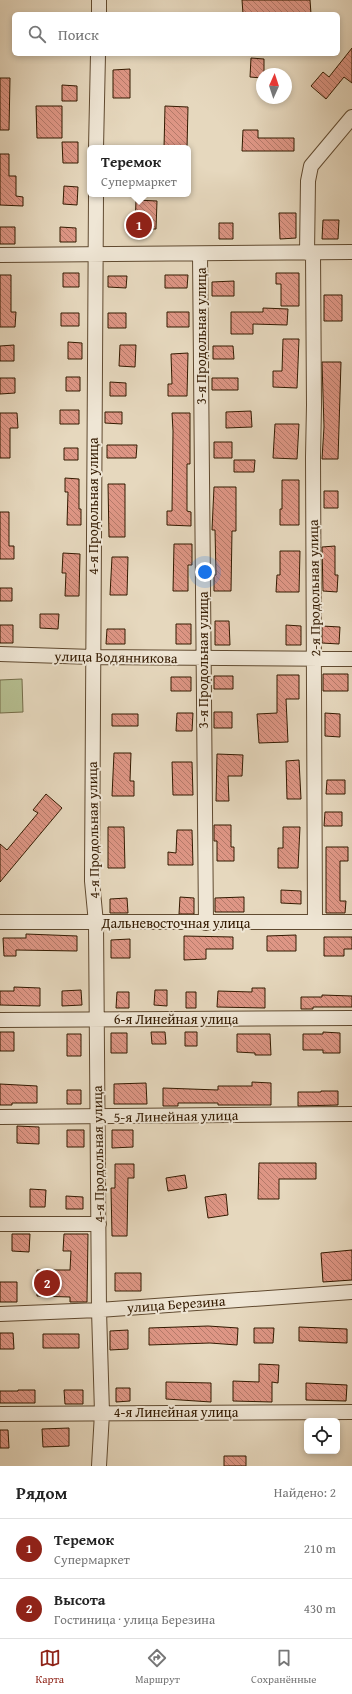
<!DOCTYPE html>
<html lang="ru">
<meta charset="utf-8">
<style>
:root{--surface:#fff;--page:#f2f2f2;--text:#222;--muted:#767676;--line:#e0e0e0;--accent:#8f2418}
body{margin:0;font-family:"Gentium Book Plus",serif;background:var(--page);color:var(--text)}
.controls{position:absolute;right:12px;bottom:12px;display:grid;overflow:hidden;border-radius:6px;box-shadow:0 2px 6px #0003}
.controls button{width:36px;height:36px;display:grid;place-items:center;padding:0;border:0;border-bottom:1px solid var(--line);background:var(--surface);color:var(--text);font:20px sans-serif}
.compass{position:absolute;left:256px;top:68px;width:36px;height:36px;border-radius:50%;background:var(--surface);box-shadow:0 2px 6px #0003;rotate:3deg}
.you{position:absolute;left:205px;top:572px;width:14px;height:14px;margin:-10px;border:3px solid #fff;border-radius:50%;background:#1a73e8;box-shadow:0 0 0 6px #1a73e833}
.badge{display:grid;place-items:center;width:26px;height:26px;border-radius:50%;background:var(--accent);color:#fff;font-size:13px;font-weight:700}
.pin{position:absolute;translate:-50% -50%;border:2px solid #fff;box-shadow:0 1px 4px #0006}
.popup{position:absolute;left:87px;top:145px;width:104px;height:52px;box-sizing:border-box;display:grid;place-content:center;border-radius:6px;background:var(--surface);filter:drop-shadow(0 1px 3px #0005);font-size:13px;white-space:nowrap;color:var(--muted)}
.popup b{font-size:15px;color:var(--text)}
.popup::after{content:'';position:absolute;left:50%;top:100%;margin-left:-8px;border:8px solid transparent;border-top-color:var(--surface)}
.list{margin:0;padding:0;list-style:none}
h2{display:flex;justify-content:space-between;align-items:center;height:52px;margin:0;padding:0 16px;font-size:17px}
h2 small{font-size:13px;font-weight:400;color:var(--muted)}
.list li{display:grid;grid-template-columns:26px 1fr auto;gap:12px;align-items:center;box-sizing:border-box;height:60px;padding:0 16px;border-top:1px solid var(--line)}
.list b{display:block;font-size:15px;white-space:nowrap}
.list p{margin:0;font-size:13px;white-space:nowrap;color:var(--muted)}
.list em{font-size:13px;font-style:normal;color:var(--muted)}
.icon{flex:none;width:22px;height:22px;fill:none;stroke:currentColor;stroke-width:2;stroke-linecap:round;stroke-linejoin:round}
.map{position:relative;flex:none;width:352px;height:1466px;overflow:hidden}
.search{position:absolute;background:var(--surface);box-shadow:0 2px 6px #0003;left:12px;right:12px;top:12px;height:44px;display:flex;align-items:center;gap:10px;box-sizing:border-box;padding:0 14px;border-radius:6px;color:var(--muted);font-size:15px}
.sheet{height:172px;background:var(--surface)}
nav{display:flex;justify-content:space-around;align-items:center;box-sizing:border-box;height:56px;border-top:1px solid var(--line);background:var(--surface);font-size:11px;color:var(--muted)}
nav a{display:grid;justify-items:center;gap:2px}
nav .on{color:var(--accent)}
.map>svg:first-child{display:block}
</style>
<div class="map">
<svg width="352" height="1466" viewBox="0 0 352 1466">
<defs>
<pattern id="building-back-hatch" width="6" height="6" patternUnits="userSpaceOnUse"><rect width="6" height="6" fill="#de9685"/><path d="M-1 5l2 2M0 0l6 6M5-1l2 2" fill="none" stroke="#b57a6a"/></pattern>
</defs>
<rect width="100%" height="100%" fill="#e6d8be"/>
<filter id="stains"><feTurbulence type="fractalNoise" baseFrequency=".005" numOctaves="4"/><feColorMatrix values="0 0 0 0 .2 0 0 0 0 .09 0 0 0 0 .02 0 0 0 .5 -.17"/></filter>
<radialGradient id="worn" r=".72"><stop offset=".6" stop-color="#630" stop-opacity="0"/><stop offset="1" stop-color="#630" stop-opacity=".3"/></radialGradient>
<path fill="#b6bf91" stroke="#746c48" d="M22,679L23,712L0,713V680Z"/>
<path fill="url(#building-back-hatch)" stroke="#331a00" d="M242,0H310L311,14H243Z
M352,48V83L344,77L326,99L311,86L323,72L329,77Z
M251,58L264,59V74H262V78L250,77Z
M130,69V98H113V70Z
M0,78H10L9,130H0Z
M62,85L77,86V101H62Z
M36,106H62V138H37Z
M165,106L188,107L187,148H164Z
M243,130H258V138H294V151H242Z
M62,142H78V163H63Z
M0,154H9V176H16V196L23,197V206L0,205Z
M64,186L78,187L77,205L63,204Z
M136,200L157,201L156,229H135Z
M279,213H296V238L280,239Z
M323,220H339L338,239H322Z
M219,223H233V239H219Z
M0,227H15V244H0Z
M60,227L76,228V242H60Z
M63,273H79V287H63Z
M276,273H299V306H281V284H276Z
M0,275H11V312H16L15,327H0Z
M165,275H188L187,288H165Z
M108,276H127L126,288L108,287Z
M234,281V296H212V282Z
M324,295H342V321H324Z
M263,308L288,309L287,325L253,324V334H231V312H263Z
M167,312H189V327H167Z
M61,313H79V326H61Z
M108,313H126V328H108Z
M283,339H299L297,388L273,387V371H282Z
M68,342L82,343V359H68Z
M14,345V361H0V346Z
M120,345H136L135,367L119,366Z
M213,346H233L234,359H213Z
M188,353L187,396H168V384H172L171,354Z
M322,362H341L338,459H322L324,427Z
M66,377H80V391H66Z
M0,378H15V393L0,394Z
M212,378H238V390H212Z
M110,382L126,383V396H110Z
M60,410H79V424H60Z
M251,411L252,427L226,428V412Z
M105,412H122V424L105,423Z
M0,413H17L18,428H10V458H0Z
M172,413H190V464H187V511L191,512V526L167,525V511H172L173,431Z
M275,424H299L297,459L273,458Z
M214,442H232V458H214Z
M107,445H137L136,458H107Z
M64,448H78V460H64Z
M234,460H255L254,472H234Z
M65,478L79,479V509H81V525H67L68,492H65Z
M282,480H299V525H280V509H282Z
M108,484H125V537H109Z
M214,487H236V531H232L231,591H214V575H216L215,530H212Z
M324,491H338V508H324Z
M0,512H9V546H14V559H0Z
M174,544H192V565H188V591H173Z
M335,546V575H338L337,592L323,591L322,547Z
M280,551H300L299,592H276L277,575H280Z
M63,553L80,554L79,596H65L66,573H62Z
M112,557H128L127,595H110Z
M0,588H12V601H0Z
M40,614H59L58,629L40,628Z
M215,621H229L230,645H215Z
M176,624H191V644H176Z
M0,625H13V643H0Z
M286,625L301,626V645H286Z
M322,626L340,627L339,644L322,643Z
M107,629H125V644H106Z
M323,674H348V691H323Z
M277,675H299V699H286L288,742L259,743L257,714L277,713Z
M214,676H233V689H214Z
M171,677H191V691H171Z
M214,712H232V728H214Z
M177,713H193L192,731H176Z
M325,713L340,714V737L325,736Z
M112,714H138V726H112Z
M114,753H131L130,781H134V796H112Z
M217,754L243,755L242,776H228L229,801H216Z
M299,760L301,799H287L286,761Z
M172,762H192L193,795H173Z
M327,780H345V794H326Z
M46,794L62,808L0,882V844L7,850L38,813L33,810Z
M325,812H342V826H324Z
M214,825H231V847H234V861H217V841H214Z
M108,827H124L125,868H108Z
M283,827H300L298,868H278V848H283Z
M177,830H192L193,865H168V852L176,853Z
M326,847H348V861H340V901H346L345,913H326Z
M281,890L301,891V904L281,903Z
M180,897L194,898V914H179Z
M244,897V912H215V898Z
M127,898L128,913H110V899Z
M26,934L77,936V951L16,950V956H4L3,938H26Z
M296,935V951H267V936Z
M184,936L233,937V949H206V959L184,960Z
M324,937H352V949H344V956H324Z
M130,939V958H111V940Z
M14,987L40,988V1006L0,1005V991H14Z
M252,988H265V1008L217,1007L218,991L252,992Z
M81,990L82,1005L62,1006V991Z
M155,990H167V1006L154,1005Z
M117,992H129V1008H116Z
M186,992H196V1008H186Z
M322,995L352,996V1007H313V1009H301V997H322Z
M0,1032H14V1051H0Z
M151,1032H165L166,1044H152Z
M185,1032H197V1046H185Z
M323,1032L340,1033V1053H323V1050H303V1034H323Z
M111,1033H127V1053H111Z
M67,1034H81V1056H67Z
M237,1034H270L271,1055H255V1053L237,1052Z
M252,1082L271,1083V1105H218V1103H178V1106H163V1088L218,1090V1086H252Z
M146,1083L147,1104H114V1084Z
M0,1084L37,1086V1103H12V1105H0Z
M67,1090H81V1104H67Z
M321,1091H338V1105L298,1106V1092H321Z
M17,1126L39,1127V1144L17,1143Z
M67,1130H84V1147H67Z
M112,1130H133V1147L112,1148Z
M259,1163H316V1179H279V1199H258Z
M115,1164H134V1178H128L127,1236H112L111,1188H115Z
M185,1175L187,1188L168,1191L166,1178Z
M30,1189L46,1190L45,1207H30Z
M226,1194L228,1215L208,1218L205,1197Z
M66,1196L83,1197V1209H66Z
M12,1234H30L29,1252L12,1251Z
M64,1234H88L87,1302H70V1297L37,1296V1270H70L71,1251H63Z
M352,1250V1280L323,1282L321,1253Z
M115,1273H141V1291H115Z
M0,1282H17V1302H0Z
M208,1326L238,1328L237,1345L210,1343L149,1345V1328Z
M299,1327L347,1329V1343L299,1341Z
M254,1328H274L273,1343H254Z
M128,1330V1349L110,1350V1331Z
M0,1333H13L14,1349H0Z
M43,1334H79V1348H43Z
M259,1364L279,1365L278,1383L272,1382V1402L233,1401V1381L259,1382Z
M166,1382L211,1383V1402L166,1399Z
M306,1383L347,1385L346,1401L306,1400Z
M116,1388H130V1401L116,1402Z
M18,1390H35V1403H0V1391H18Z
M64,1390H83V1404H65Z
M69,1428V1446L43,1447L42,1429Z
M0,1430H8L9,1448H0Z
M224,1456H246V1466H224Z"/>
<g fill="none" stroke-linecap="round" stroke-linejoin="round">
<defs>
<path id="minor" d="M99,14V0
M96,148L98,54
M96,194L92,881L96,923L99,1310L102,1413L99,1466
M307,253L308,181L311,166L352,117
M313,253L314,405L313,457L315,922
M200,254L206,923
M0,255L352,252
M0,654L93,657L352,659
M0,922H352
M0,1020L352,1018
M0,1117L352,1114
M0,1224H99
M0,1314L99,1310L352,1292
M0,1414L352,1412"/>
</defs>
<use href="#minor" stroke="#604a30" stroke-width="16"/>
<use href="#minor" stroke="#efe6d5" stroke-width="14"/>
</g>
<g text-anchor="middle" stroke-width="4" stroke-linejoin="round" paint-order="stroke">
<g font-size="14" fill="#331a00" stroke="#efe6d5">
<text transform="translate(201 336) rotate(-90)" y="5">3-я Продольная улица</text>
<text transform="translate(93 506) rotate(-90)" y="5">4-я Продольная улица</text>
<text transform="translate(314 588) rotate(-91)" y="5">2-я Продольная улица</text>
<text transform="translate(116 657) rotate(1)" y="5">улица Водянникова</text>
<text transform="translate(203 660) rotate(-90)" y="5">3-я Продольная улица</text>
<text transform="translate(93 830) rotate(-91)" y="5">4-я Продольная улица</text>
<text x="176" y="928">Дальневосточная улица</text>
<text x="176" y="1024">6-я Линейная улица</text>
<text transform="translate(176 1116) rotate(-1)" y="5">5-я Линейная улица</text>
<text transform="translate(98 1154) rotate(-91)" y="5">4-я Продольная улица</text>
<text transform="translate(176 1304) rotate(-4)" y="5">улица Березина</text>
<text x="176" y="1417">4-я Линейная улица</text>
</g>
</g>
<rect width="100%" height="100%" filter="url(#stains)"/>
<rect width="100%" height="100%" fill="url(#worn)"/>
</svg>
<div class="controls">
<button><svg class="icon" aria-label="locate" viewBox="0 0 24 24"><circle cx="12" cy="12" r="6"/><path d="M12 2v4M12 18v4M2 12h4M18 12h4"/></svg></button>
</div>
<svg class="compass" viewBox="-18 -18 36 36"><path d="M0-13l5 13h-10z" fill="#e53935"/><path d="M0 13l5-13h-10z" fill="#767676"/></svg>
<div class="you"></div>
<div class="pin badge" style="left:139px;top:225px">1</div>
<div class="popup"><b>Теремок</b>Супермаркет</div>
<div class="pin badge" style="left:47px;top:1283px">2</div>
<div class="search"><svg class="icon" aria-label="search" viewBox="0 0 24 24"><circle cx="10" cy="10" r="6"/><path d="M15 15l6 6"/></svg>Поиск</div>
</div>
<section class="sheet">
<h2>Рядом<small>Найдено: 2</small></h2>
<ul class="list">
<li><span class="badge">1</span><div><b>Теремок</b><p>Супермаркет</p></div><em>210 m</em></li>
<li><span class="badge">2</span><div><b>Высота</b><p>Гостиница · улица Березина</p></div><em>430 m</em></li>
</ul>
</section>
<nav>
<a class="on"><svg class="icon" aria-label="map" viewBox="0 0 24 24"><path d="M3 6l6-2 6 2 6-2v14l-6 2-6-2-6 2zM9 4v14M15 6v14"/></svg>Карта</a>
<a><svg class="icon" aria-label="directions" viewBox="0 0 24 24"><path d="M12 3l9 9-9 9-9-9zM9 14v-3h6M13 9l2 2-2 2"/></svg>Маршрут</a>
<a><svg class="icon" aria-label="saved" viewBox="0 0 24 24"><path d="M7 4h10v16l-5-4-5 4z"/></svg>Сохранённые</a>
</nav>
